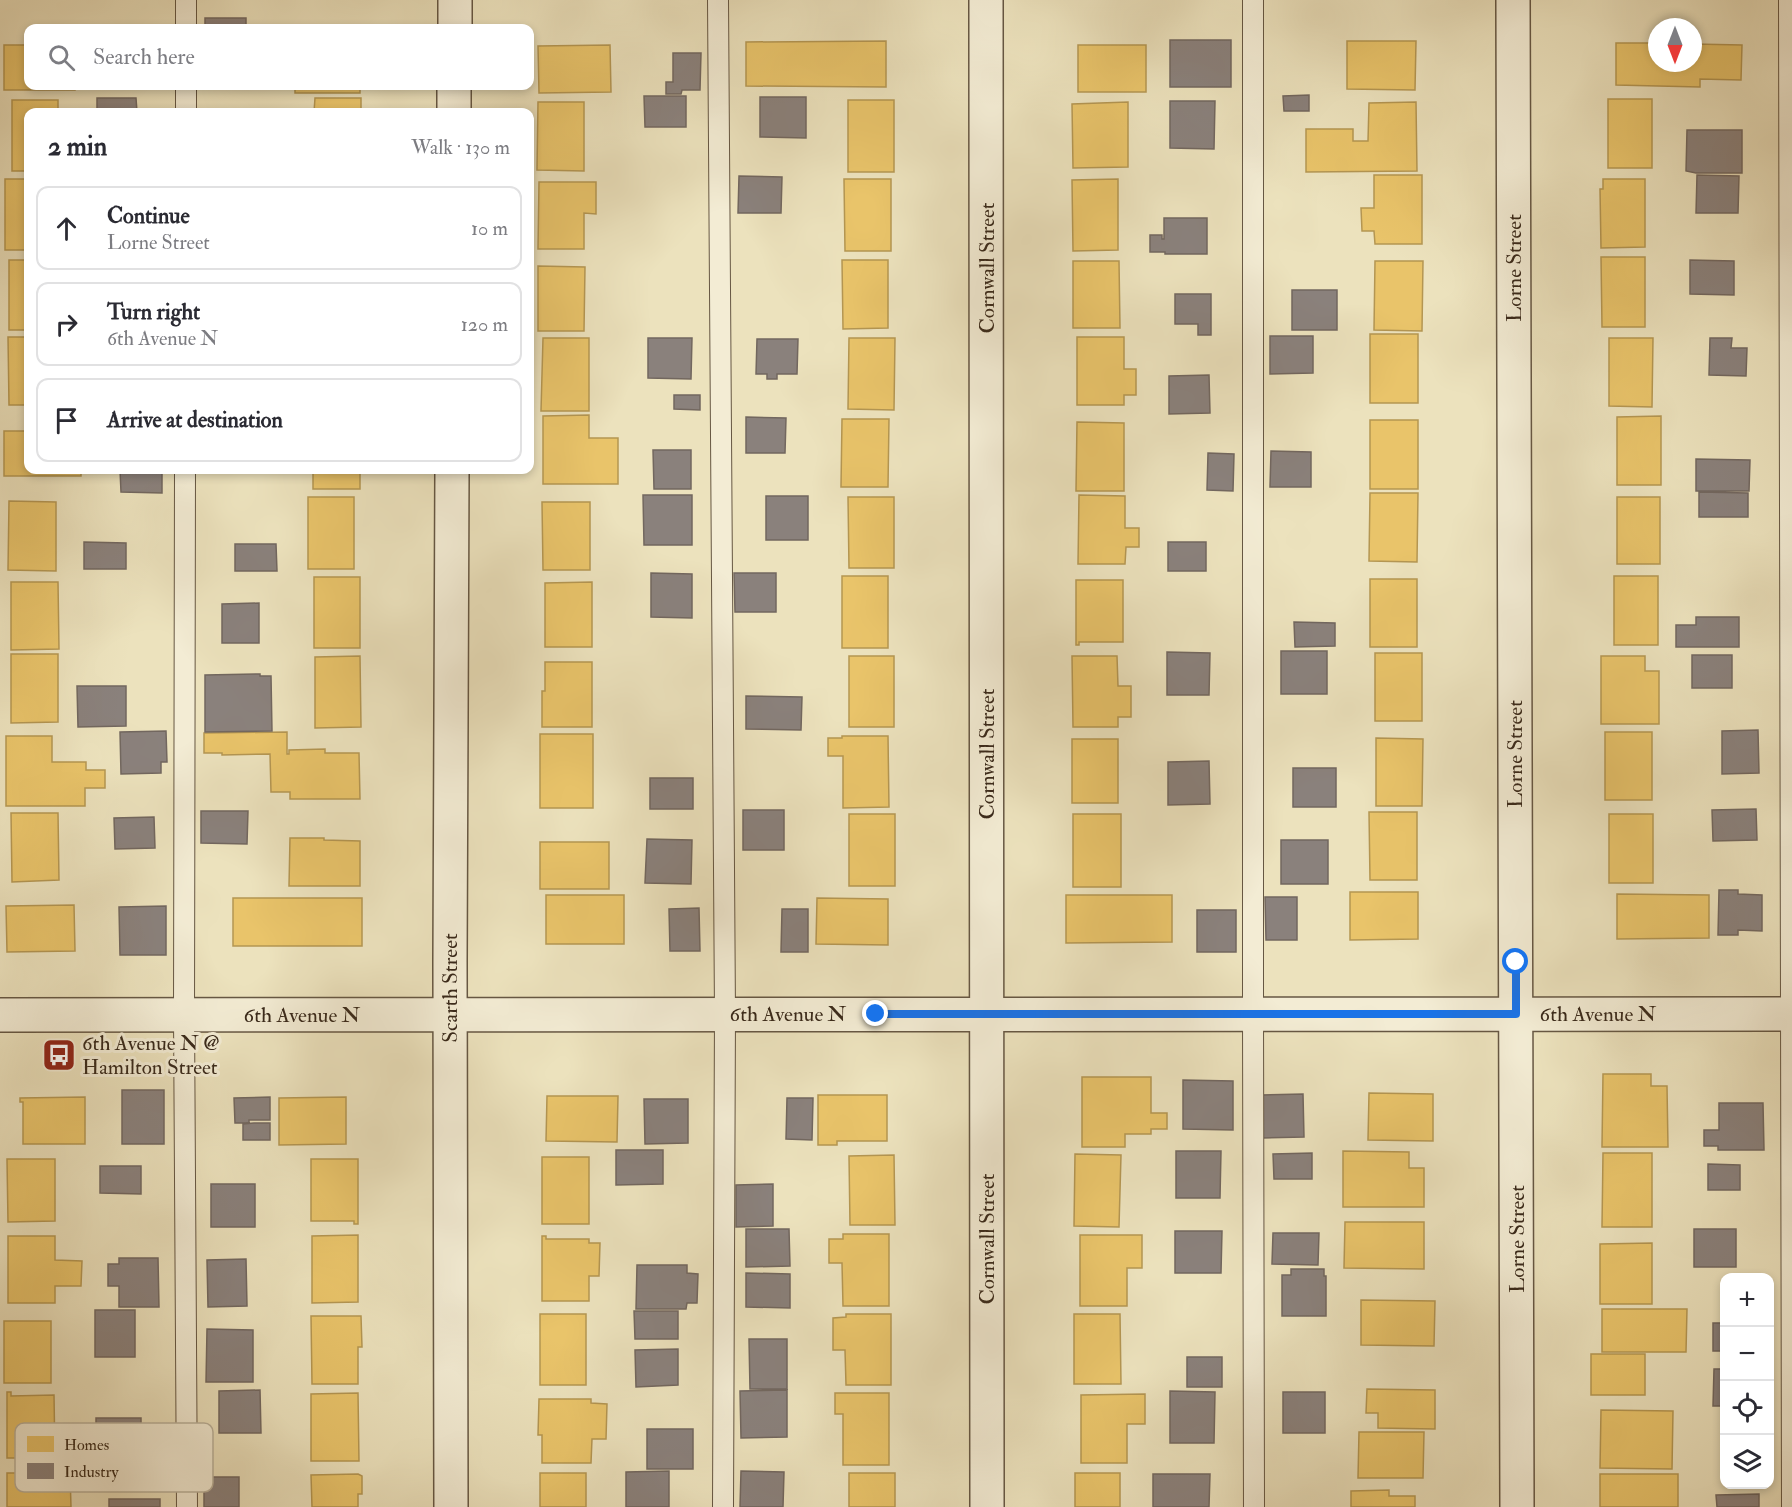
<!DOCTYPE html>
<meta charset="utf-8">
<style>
:root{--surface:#fff;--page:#f7f7f7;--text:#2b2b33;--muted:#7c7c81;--line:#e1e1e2}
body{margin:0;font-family:"IM FELL Double Pica",serif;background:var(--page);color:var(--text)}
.controls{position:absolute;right:18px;bottom:18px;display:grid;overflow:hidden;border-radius:12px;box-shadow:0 3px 9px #0003}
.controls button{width:54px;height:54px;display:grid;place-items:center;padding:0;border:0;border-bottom:2px solid var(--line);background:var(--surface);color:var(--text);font:30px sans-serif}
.compass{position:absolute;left:1648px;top:18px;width:54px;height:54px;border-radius:50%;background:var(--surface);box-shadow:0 3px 9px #0003;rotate:180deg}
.stop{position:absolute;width:18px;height:18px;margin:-14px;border:4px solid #1a73e8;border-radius:50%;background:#fff}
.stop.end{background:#1a73e8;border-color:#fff;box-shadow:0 2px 6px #0008}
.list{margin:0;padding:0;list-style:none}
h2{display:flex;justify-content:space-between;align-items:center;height:78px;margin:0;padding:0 24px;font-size:26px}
h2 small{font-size:20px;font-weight:400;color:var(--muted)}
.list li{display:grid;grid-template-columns:39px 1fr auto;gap:18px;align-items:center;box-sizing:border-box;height:84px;margin:0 12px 12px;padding:0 12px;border:2px solid var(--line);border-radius:12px}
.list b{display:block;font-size:22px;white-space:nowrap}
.list p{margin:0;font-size:20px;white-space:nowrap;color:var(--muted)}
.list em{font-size:20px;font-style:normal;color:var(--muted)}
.icon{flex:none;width:33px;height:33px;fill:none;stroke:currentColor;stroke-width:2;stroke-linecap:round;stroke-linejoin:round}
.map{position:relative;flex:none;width:1792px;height:1507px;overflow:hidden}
.search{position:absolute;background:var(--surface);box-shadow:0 3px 9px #0003;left:24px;top:24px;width:510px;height:66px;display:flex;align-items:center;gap:15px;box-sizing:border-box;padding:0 21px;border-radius:12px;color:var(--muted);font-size:22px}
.panel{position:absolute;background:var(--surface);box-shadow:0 3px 9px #0003;left:24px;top:108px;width:510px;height:366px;border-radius:12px}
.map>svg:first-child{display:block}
</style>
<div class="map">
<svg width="1792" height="1507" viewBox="0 0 1792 1507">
<rect width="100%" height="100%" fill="#ece2bd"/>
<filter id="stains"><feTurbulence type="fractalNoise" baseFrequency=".00333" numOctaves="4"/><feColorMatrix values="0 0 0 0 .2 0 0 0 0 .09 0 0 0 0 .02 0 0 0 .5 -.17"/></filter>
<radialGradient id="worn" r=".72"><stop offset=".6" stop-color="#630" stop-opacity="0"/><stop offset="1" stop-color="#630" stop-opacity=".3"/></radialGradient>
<path fill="#e9c46a" stroke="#b49652" stroke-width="1.5" d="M886,41V87L746,86V42Z
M1347,41H1416L1415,90L1347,89Z
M1616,43H1657V63H1693V44L1742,45L1741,80L1700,79V87L1616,85Z
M4,45H28V86H86H75V90H4Z
M610,45L611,92L539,93L538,46Z
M1078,45H1146V92H1078Z
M295,86H360V93H295Z
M315,98H361V112H314Z
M1608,99H1652V168H1608Z
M12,100H58V112H28V171H12Z
M848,100H894V172H848Z
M538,102H584V171L537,170Z
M1128,102V167L1073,168L1072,104Z
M1416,102L1417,171L1306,172V129H1353V141H1368L1369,103Z
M1374,175H1422V244H1375L1374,231H1362L1361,208H1374Z
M5,179H28V250H5Z
M844,179H891V251H845Z
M1118,179V250L1073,251L1072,180Z
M1603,179H1645V247L1601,248L1600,189H1603Z
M539,182H596V214L584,213V249H538Z
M1601,257H1645V327H1602Z
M9,260H28V330H9Z
M842,260H888V328L843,329Z
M1073,261H1119L1120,328H1073Z
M1375,261H1423L1422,331L1374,330Z
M538,266L585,267L584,331H538Z
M1370,334H1418V403H1370Z
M8,337H28V405H9Z
M1077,337H1124V369H1136V395H1124V405H1077Z
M543,338H589V411H541Z
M849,338H895L894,410L848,409Z
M1609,338H1653L1652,407L1609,406Z
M589,415V438H618V484H543V416Z
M1661,416V485H1617V417Z
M842,419H889L888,487H841Z
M1370,420H1418V489H1370Z
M1077,422L1124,423V491H1076Z
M4,431H28V470H81V476H4Z
M313,470H360V489H313Z
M1370,493H1418L1417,562L1369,561Z
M1079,495L1125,496V528H1139V547H1126L1125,564H1078Z
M308,497H354V569H308Z
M848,497H894V568H849Z
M1617,497H1660V564H1617Z
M9,501L56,502V571L8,570Z
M542,502H590V570H543Z
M842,576H888V648H842Z
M1614,576H1658V645H1614Z
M314,577H360V648H314Z
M1370,579H1417V647H1370Z
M1076,580H1123V642H1079V645H1076Z
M11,582H58L59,649L11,650Z
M592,582V647H545V583Z
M1375,653H1422V721H1375Z
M11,654H58V722L11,723Z
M360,656L361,727L315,728V657Z
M849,656H894V727H849Z
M1072,656H1117L1118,686H1131V717H1118V727H1073Z
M1601,656H1645V671H1659V724H1601Z
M545,662H592V727H542V691H545Z
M287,732V754H289V750L325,749V753H359L360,799H290V792H271L270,754L222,755V753H204V733Z
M1605,732H1652V800H1605Z
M540,734H593V808H540Z
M6,736H52V762H86V770H105V788H85V806H6Z
M842,736H888L889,807L843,808V756H828V738H842Z
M1376,738L1423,739L1422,806H1376Z
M1072,739H1118V803H1072Z
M1369,812H1417V880H1370Z
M11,813H58L59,880L12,882Z
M849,814H895V886H849Z
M1073,814H1121V887H1073Z
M1609,814H1653V883H1609Z
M290,838H324V840L360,841V886H289Z
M540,842H609V889H540Z
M1350,892H1418V939L1350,940Z
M1617,894L1709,895V938L1617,939Z
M546,895H624V944H546Z
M1066,895H1172V942L1066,943Z
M233,898H362V946H233Z
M817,898L888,899V945L816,944Z
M74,905L75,951L7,952L6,906Z
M1603,1074H1651V1086H1667L1668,1147H1602Z
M1082,1077H1151V1113H1167V1129H1151V1134H1125V1147H1082Z
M1369,1093L1433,1094V1141L1368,1140Z
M818,1095H887V1141H837V1145H818Z
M547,1096H618L617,1142L546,1141Z
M85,1097V1144H23V1102H20V1098Z
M346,1097V1144L279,1145V1098Z
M1343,1151L1409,1152V1168H1424V1207H1343Z
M1603,1153H1652V1227H1602Z
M1075,1154L1121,1155L1119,1227L1074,1226Z
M894,1155L895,1225H850L849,1156Z
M542,1157H589V1224H542Z
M7,1159H55V1221L8,1222Z
M311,1159H358V1224H354V1221H311Z
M1345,1222H1424V1269L1344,1268Z
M843,1234H889V1306H843L842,1263H829V1239H843Z
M358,1235V1302L312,1303V1236Z
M1080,1235H1142V1268H1127V1306H1080Z
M8,1236H55V1260L82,1261L81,1286H55V1303H8Z
M542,1236H546V1239H589V1243H600L599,1276H589V1301H542Z
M1652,1243V1304H1600V1244Z
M1361,1300L1435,1301L1434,1346L1361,1345Z
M1602,1309H1687L1686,1352H1602Z
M540,1314H586V1385H540Z
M846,1314H891V1385H846L845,1350H833V1318L846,1317Z
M1074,1314H1120L1121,1384H1074Z
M311,1316H361L362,1347H358V1384H312Z
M4,1321H51V1383H4Z
M1591,1354H1645V1395H1591Z
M1367,1389L1435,1390V1429L1378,1428V1413H1366Z
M7,1392H11V1396L54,1395L55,1458H7Z
M358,1393L359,1461H311V1394Z
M835,1393H889V1465H843V1414H835Z
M1145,1394V1424H1127V1463H1081V1395Z
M539,1399H591V1403L607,1404L606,1439H592L591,1463H542V1435H538Z
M1601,1410L1673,1411L1672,1469L1600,1468Z
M1359,1432H1424L1423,1478H1358Z
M7,1473H70L71,1507H7Z
M540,1473H586V1507H540Z
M849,1473H895V1507H849Z
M1075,1473H1120V1507H1075Z
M358,1474L362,1476V1494H358V1507H312L311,1475Z
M1600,1474H1678V1507H1600Z
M1389,1490V1496H1415V1507H1351V1491Z"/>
<path fill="#8a817c" stroke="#72675f" stroke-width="1.5" d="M205,18H246V28H205Z
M1170,40H1231V87H1170Z
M673,53H701L700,90H682L681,94H666V82H673Z
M1309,95V111H1284L1283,96Z
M644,96H686V127H645Z
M760,97H806V138L760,137Z
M97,98H136L137,112H97Z
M1170,101H1215L1214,149L1170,148Z
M1687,130H1742V173H1696L1686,171Z
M1697,175L1739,176L1738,213H1696Z
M739,176L782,177L781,213H738Z
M1164,218H1207V254H1165V252H1150V235H1162V239H1164Z
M1690,260L1734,261V295L1690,294Z
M1292,290H1337V330H1292Z
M1175,294H1211V335H1198V324H1175Z
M1270,336H1313V373L1270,374Z
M648,338H692L691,379L648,378Z
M1710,338H1732L1731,348H1747L1746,376L1709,375Z
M757,339H798L797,374H777V379H767V374H756Z
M1209,375L1210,413L1169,414V376Z
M674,395H700V410L674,409Z
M746,417L786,418L785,453H746Z
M653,450H691V489H654Z
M1271,451L1311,452V487H1270Z
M1208,453L1234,454L1233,491L1207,490Z
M1696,459L1750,460L1749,491H1696Z
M120,470H162V493L121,492Z
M1699,492L1748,493V517H1699Z
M643,495H692V545H644Z
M766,496H808V540H766Z
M84,542L126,543V569H84Z
M1168,542H1206V571H1168Z
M235,544H276L277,571H235Z
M651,573L692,574V618L651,617Z
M734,573H776V612H735Z
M259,603V643H222V604Z
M1696,617H1739V647H1676V625H1696Z
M1294,622L1335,623V646L1295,647Z
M1281,651H1327V694H1281Z
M1167,652L1210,653L1209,695H1167Z
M1692,655H1732V688H1692Z
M260,674V676H271L272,731L205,732V675Z
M77,686H126V726L78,727Z
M746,696L802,697L801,730L746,729Z
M1758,730L1759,773L1722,774V731Z
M166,731L167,762H161V773L121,774L120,732Z
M1209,761L1210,804L1168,805V762Z
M1293,768H1336V807H1293Z
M650,778H693V809H650Z
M1756,809L1757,840L1713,841L1712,810Z
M743,810H784V850H743Z
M201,811H248L247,844L201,843Z
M154,817L155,848L115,849L114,818Z
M647,839L692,840L691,884L645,883Z
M1281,840H1328V884H1281Z
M1719,890H1738V894L1762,895V931L1738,930V935H1718Z
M1265,897H1297V940H1266Z
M166,906V955H120L119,907Z
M699,908L700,951H670L669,909Z
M782,909H808V952H781Z
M1197,910H1236V952H1197Z
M1183,1080L1233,1081V1130L1183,1129Z
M122,1090H164V1144H122Z
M1303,1094L1304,1137L1263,1138L1262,1095Z
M270,1097V1120H249V1123H235L234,1098Z
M787,1098H813L812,1140L786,1139Z
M644,1099H688V1143L645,1144Z
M1719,1103H1763L1764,1150H1718V1146H1704V1130H1719Z
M254,1123H270V1140H243V1124Z
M616,1150H663V1184L616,1185Z
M1176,1151H1221L1220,1198H1176Z
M1312,1153V1179H1274L1273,1154Z
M1708,1164L1740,1165V1190H1708Z
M100,1166H141V1194L100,1193Z
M211,1184H255V1227H211Z
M773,1184V1226L736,1227V1185Z
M746,1229H789L790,1266L746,1267Z
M1694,1229H1736V1267H1694Z
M1175,1231H1222L1221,1273H1175Z
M1273,1233H1319L1318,1265L1272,1264Z
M119,1258H158L159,1307H119V1286H108V1264H119Z
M246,1259L247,1306L208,1307L207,1260Z
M637,1265H687V1273L698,1274L697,1303H687L686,1309H636Z
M1291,1269H1324V1276H1326V1316H1282V1275H1291Z
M746,1273L790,1274V1308L746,1307Z
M95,1310H135V1357H95Z
M634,1311H678V1339H635Z
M1713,1323H1724V1351H1713Z
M207,1329L253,1330V1382H206Z
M749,1339H787V1389H750Z
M678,1349V1385L636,1387L635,1350Z
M1187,1357H1222V1387H1187Z
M1714,1369H1724V1406H1713Z
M260,1390L261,1433H219V1391Z
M787,1390V1437L741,1438L740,1391Z
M1170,1391L1215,1392L1214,1443H1170Z
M1283,1392H1325V1433H1283Z
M96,1418H141V1463H96Z
M647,1429H693V1469H647Z
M669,1471V1507H626V1472Z
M741,1471L784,1472L783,1507H740Z
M1153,1474H1210L1209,1507H1153Z
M204,1477H239V1507H204Z
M1759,1494V1507H1717L1716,1495Z
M109,1499H160V1507H109Z"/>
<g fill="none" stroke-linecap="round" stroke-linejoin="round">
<defs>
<path id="service" d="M718,0L725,1014L723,1507
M1253,0V1014L1254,1507
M1789,0L1792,1507
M186,28V0
M186,112V86
M185,470L184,1015L187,1507"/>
<path id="minor" d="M986,0L987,1507
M1513,0L1517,1507
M455,28V0
M454,112V86
M451,1507L450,962L452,470"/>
<path id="tertiary" d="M0,1015L1792,1014"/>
</defs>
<use href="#service" stroke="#665743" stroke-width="22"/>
<use href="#minor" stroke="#665743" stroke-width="36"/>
<use href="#tertiary" stroke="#665743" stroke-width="36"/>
<use href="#service" stroke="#f3ecd4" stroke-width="20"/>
<use href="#minor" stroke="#f3ecd4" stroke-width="33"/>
<use href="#tertiary" stroke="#f3ecd4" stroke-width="33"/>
</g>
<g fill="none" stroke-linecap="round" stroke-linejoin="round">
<path stroke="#1a73e8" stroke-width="8" d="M876,1014H1516V962"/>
</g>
<defs>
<symbol id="bus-square" viewBox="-11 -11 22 22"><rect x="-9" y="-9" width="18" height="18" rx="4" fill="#8f2418" stroke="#f3ecd4"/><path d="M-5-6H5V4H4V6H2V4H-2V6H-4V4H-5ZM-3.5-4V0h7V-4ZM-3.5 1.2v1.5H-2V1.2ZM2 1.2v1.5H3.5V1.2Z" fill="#fff"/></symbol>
</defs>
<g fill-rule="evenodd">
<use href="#bus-square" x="40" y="1036" width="38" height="38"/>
</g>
<g text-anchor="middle" stroke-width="6" stroke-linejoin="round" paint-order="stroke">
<g font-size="21" fill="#39291a" stroke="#f3ecd4">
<text transform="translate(987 268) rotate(-90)" y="7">Cornwall Street</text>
<text transform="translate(1514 268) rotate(-90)" y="7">Lorne Street</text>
<text transform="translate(987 754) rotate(-90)" y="7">Cornwall Street</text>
<text transform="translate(1515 754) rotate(-90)" y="7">Lorne Street</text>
<text transform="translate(450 988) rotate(-90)" y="7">Scarth Street</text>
<text x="788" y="1021">6th Avenue N</text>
<text x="1598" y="1021">6th Avenue N</text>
<text x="302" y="1022">6th Avenue N</text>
<text transform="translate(987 1239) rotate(-90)" y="7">Cornwall Street</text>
<text transform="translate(1517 1239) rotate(-90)" y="7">Lorne Street</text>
</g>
<g font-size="21" fill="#39291a" stroke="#f3ecd4" text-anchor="start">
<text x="82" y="1050">6th Avenue N @<tspan x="82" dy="24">Hamilton Street</tspan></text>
</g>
</g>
<rect x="15" y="1423" width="198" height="69" rx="9" fill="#f3ecd4" stroke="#bbb29c" stroke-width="1.5"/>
<rect x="27" y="1436" width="27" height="16" fill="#e9c46a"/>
<rect x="27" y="1463" width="27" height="16" fill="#8a817c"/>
<g font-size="16" fill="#39291a">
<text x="64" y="1450">Homes</text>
<text x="64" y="1477">Industry</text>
</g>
<rect width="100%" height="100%" filter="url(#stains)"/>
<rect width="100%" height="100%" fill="url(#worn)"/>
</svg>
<div class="controls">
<button>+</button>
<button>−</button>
<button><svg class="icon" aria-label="locate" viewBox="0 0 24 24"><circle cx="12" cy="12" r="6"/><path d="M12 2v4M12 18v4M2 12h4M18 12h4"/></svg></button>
<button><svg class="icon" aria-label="layers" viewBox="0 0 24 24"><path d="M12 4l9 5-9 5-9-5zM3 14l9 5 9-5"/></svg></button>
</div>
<svg class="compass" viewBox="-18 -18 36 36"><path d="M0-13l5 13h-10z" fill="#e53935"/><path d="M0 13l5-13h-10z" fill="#7c7c81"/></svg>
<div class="stop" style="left:1516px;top:962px"></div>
<div class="stop end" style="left:876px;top:1014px"></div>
<div class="search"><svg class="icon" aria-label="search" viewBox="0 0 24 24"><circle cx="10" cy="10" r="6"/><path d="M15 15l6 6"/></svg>Search here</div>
<section class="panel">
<h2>2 min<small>Walk · 130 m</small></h2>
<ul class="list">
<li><svg class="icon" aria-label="ahead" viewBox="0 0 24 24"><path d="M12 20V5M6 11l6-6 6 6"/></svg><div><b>Continue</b><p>Lorne Street</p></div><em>10 m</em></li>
<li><svg class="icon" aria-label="right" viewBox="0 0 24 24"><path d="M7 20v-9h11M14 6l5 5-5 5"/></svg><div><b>Turn right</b><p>6th Avenue N</p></div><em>120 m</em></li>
<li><svg class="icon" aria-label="arrive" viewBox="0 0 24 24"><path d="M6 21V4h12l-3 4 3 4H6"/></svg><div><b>Arrive at destination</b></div></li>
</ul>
</section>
</div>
